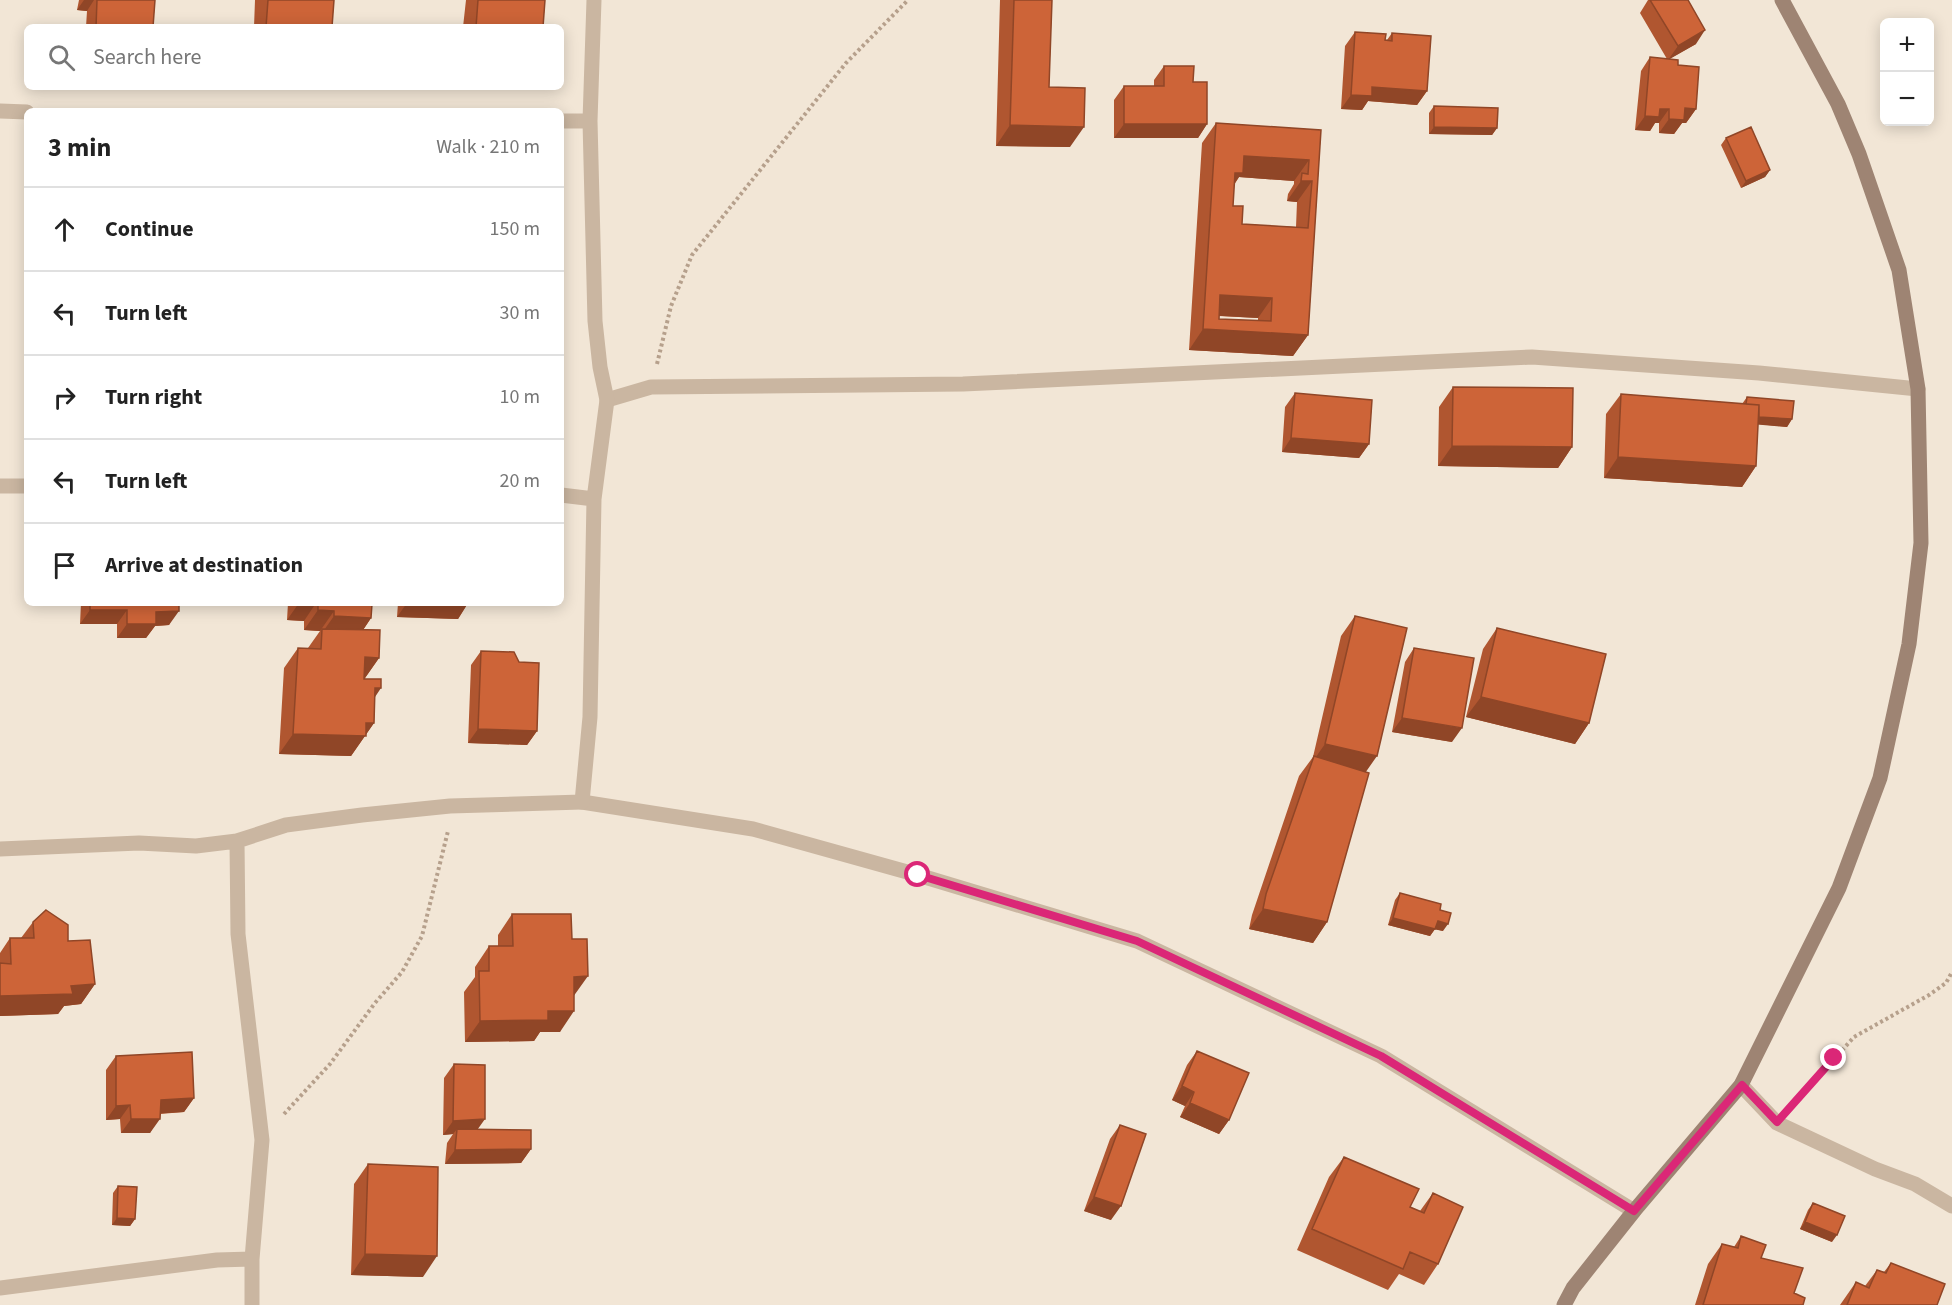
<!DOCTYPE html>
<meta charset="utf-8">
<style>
:root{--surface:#fff;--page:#f6f6f6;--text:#222;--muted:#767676;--line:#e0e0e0}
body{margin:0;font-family:"Source Sans 3",sans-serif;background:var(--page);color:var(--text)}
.controls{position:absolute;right:18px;top:18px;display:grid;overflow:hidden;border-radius:9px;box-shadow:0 3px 15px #0003}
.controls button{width:54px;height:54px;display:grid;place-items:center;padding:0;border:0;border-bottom:2px solid var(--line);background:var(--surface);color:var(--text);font:30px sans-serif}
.stop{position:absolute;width:18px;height:18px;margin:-14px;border:4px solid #db2777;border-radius:50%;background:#fff}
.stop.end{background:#db2777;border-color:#fff;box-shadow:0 2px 6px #0008}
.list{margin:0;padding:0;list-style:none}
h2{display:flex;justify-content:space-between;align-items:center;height:78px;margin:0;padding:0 24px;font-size:26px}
h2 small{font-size:20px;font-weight:400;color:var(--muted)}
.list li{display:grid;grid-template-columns:39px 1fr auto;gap:18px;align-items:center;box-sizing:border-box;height:84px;padding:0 24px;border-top:2px solid var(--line)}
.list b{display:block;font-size:22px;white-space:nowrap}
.list em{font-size:20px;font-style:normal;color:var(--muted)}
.icon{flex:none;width:33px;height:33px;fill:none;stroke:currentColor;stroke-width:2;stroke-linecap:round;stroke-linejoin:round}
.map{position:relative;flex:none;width:1952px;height:1305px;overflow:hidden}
.search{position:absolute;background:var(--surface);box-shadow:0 3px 15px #0003;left:24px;top:24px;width:540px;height:66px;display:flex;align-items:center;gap:15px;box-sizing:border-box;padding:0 21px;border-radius:9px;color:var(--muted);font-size:22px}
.panel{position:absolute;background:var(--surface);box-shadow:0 3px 15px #0003;left:24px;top:108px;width:540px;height:498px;border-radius:9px}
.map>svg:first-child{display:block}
</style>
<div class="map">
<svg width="1952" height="1305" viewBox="0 0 1952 1305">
<rect width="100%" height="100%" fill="#f2e6d6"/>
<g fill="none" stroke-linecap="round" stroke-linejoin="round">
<path stroke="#b6a08c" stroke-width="4" stroke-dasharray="3 3" stroke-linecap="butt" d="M657,364L671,306L692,255L846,63L908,0
M1794,1104L1854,1037L1929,995L1946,983L1952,972
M284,1114L330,1064L375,1003L402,972L422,936L448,831"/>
<path stroke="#cab6a1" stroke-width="15" d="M607,400L651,387L963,384L1532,357L1759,373L1918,389
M582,802L753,829L918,875L1137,941L1381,1056L1634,1211"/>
<path stroke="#cab6a1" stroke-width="15" d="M0,111L27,112
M561,121H590
M0,486H27
M561,495L594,499
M0,849L139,843L196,846L237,841
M1741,1085L1777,1123L1875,1169L1915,1184L1952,1206
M0,1288L217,1260L252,1259
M252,1305V1259L262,1140L238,934L237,841L286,825L362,815L450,806L582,802L590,717L594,499L607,400L600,367L595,321L590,121L594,0"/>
<path stroke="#9e8473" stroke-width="15" d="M1564,1305L1573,1288L1634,1211L1741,1085L1839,888L1880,778L1909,644L1921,543L1918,389L1899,270L1859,154L1838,104L1782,0"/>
</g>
<path fill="#b05630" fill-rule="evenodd" d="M79,0H155L153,27H86L87,11L77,10Z
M255,0H334L332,27H254Z
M466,0H545L543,27H463Z
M1000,0H1052L1049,87L1070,147L996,146Z
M1648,0H1688L1696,44L1669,59L1678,65L1696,109L1686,123H1682L1674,134L1659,133V123H1655L1650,131L1635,130L1641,71L1650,57L1667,59L1640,13Z
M1355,32L1387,40L1392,33L1427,91L1417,105L1368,101L1362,110L1341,109L1345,46Z
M1164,66L1193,82L1207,124L1198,138H1114V100L1124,86H1154V80Z
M1434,106L1497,128L1492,135L1429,134V113Z
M1216,123L1321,130L1308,335L1293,356L1189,350L1202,143ZM1239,177L1294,181V184L1288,194L1287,201L1297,202L1296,227L1242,224L1233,206L1234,185ZM1219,316L1258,318V321L1219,319Z
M1726,138L1770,170L1765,177L1741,188L1721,145Z
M1453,387L1572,447L1558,468L1438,466L1439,407Z
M1295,393L1369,444L1359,458L1282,452L1285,407Z
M1621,394L1742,404L1747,397L1792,419L1787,427L1758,424L1756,466L1742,487L1604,478L1606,414Z
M81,603H179L169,625L155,626L146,638H117V624H80Z
M284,603H367L371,618L363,630L379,658L365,678L375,697L374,723L351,756L279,754L284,668L298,648H308L320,631L304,630V621L287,620L288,603Z
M398,603H468L458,619L397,617Z
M1355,616L1366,772L1327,922L1313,943L1249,929L1252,915L1299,776L1313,757L1341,636Z
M1497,628L1589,723L1575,744L1466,717L1483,649Z
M1414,648L1452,742L1392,732L1405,662Z
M481,651L537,731L527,745L468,743L471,665Z
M1400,893L1440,910L1443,931L1435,929L1430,936L1388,925L1395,900Z
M512,914L574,996L560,1032H540L534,1041L465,1042L464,992L475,977V967L489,946H498V935Z
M33,922L68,941L95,984L81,1004L64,1006L58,1014L0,1016V953L10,938H21Z
M1197,1051L1229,1120L1219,1134L1180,1117L1185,1106L1172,1100L1187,1065Z
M116,1056L194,1098L184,1112L160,1114L150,1133H121L120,1119L106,1120V1070Z
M454,1064L478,1129L531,1149L521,1163L445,1164L447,1143L453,1134L443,1135L444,1078Z
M1120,1125L1111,1220L1084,1211L1110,1139Z
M1344,1157L1410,1207L1420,1211L1433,1193L1438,1264L1424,1285L1399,1274L1388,1290L1297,1250L1329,1177Z
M368,1164L423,1277L351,1275L354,1184Z
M118,1186L135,1219L130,1226L112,1225L113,1193Z
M1813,1203L1832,1242L1800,1229L1808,1210Z
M1741,1236L1794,1293L1803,1305H1695L1708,1264L1722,1244L1734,1247Z
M1891,1263L1937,1305H1840L1856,1282L1865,1286L1877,1270L1884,1272Z"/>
<path fill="#904627" d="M84,0H94L87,11L77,10Z
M1705,30L1696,44L1668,60L1678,46Z
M1372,87L1427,91L1417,105L1368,101L1362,110L1341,109L1351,95Z
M1685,108L1696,109L1686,123H1682L1674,134L1659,133L1669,119Z
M1660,109H1669L1659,123H1655L1650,131L1635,130L1645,116Z
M1124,124H1207L1198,138H1114Z
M1010,125L1084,127L1070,147L996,146Z
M1434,127L1497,128L1492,135L1429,134Z
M1244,156L1309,160L1294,181L1239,177L1228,193L1221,194Z
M1770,170L1765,177L1741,188L1746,181Z
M1301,181H1312L1297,202L1287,201Z
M1220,295L1272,298L1258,318L1205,315Z
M1203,329L1308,335L1293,356L1189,350Z
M1745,416L1792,419L1787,427L1740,423Z
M1291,438L1369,444L1359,458L1282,452Z
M1452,446L1572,447L1558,468L1438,466Z
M1618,457L1756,466L1742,487L1604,478Z
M299,603H316L304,621L287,620Z
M407,603H468L458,619L397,617Z
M90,610H127L117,624H80Z
M318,610L334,611L320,631L304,630Z
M179,611L169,625L155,626L146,638H117L127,624L156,612Z
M334,616L371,618L357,639L322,633Z
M365,657L379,658L365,678H350Z
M375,688H381L367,709Z
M1481,697L1589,723L1575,744L1466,717Z
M1402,718L1462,728L1452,742L1392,732Z
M366,723H374L351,756L279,754L293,734Z
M478,729L537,731L527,745L468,743Z
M1325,744L1377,756L1363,776L1311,764Z
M1263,909L1327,922L1313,943L1249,929Z
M1393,918L1435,929L1430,936L1388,925Z
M1438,921L1448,924L1443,931L1433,929Z
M588,976L573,997L574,977Z
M95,984L81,1004L64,1006L58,1014L0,1016V996L71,986Z
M548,1011H574L560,1032H540L534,1041L465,1042L480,1021Z
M1182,1086L1194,1092L1185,1106L1172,1100Z
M194,1098L184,1112L151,1114L161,1100Z
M1190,1103L1229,1120L1219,1134L1180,1117Z
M130,1105L120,1119L106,1120L116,1106Z
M131,1119H160L150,1133H121Z
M485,1119L475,1133L457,1129L453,1134L443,1135L453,1121Z
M531,1149L521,1163L445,1164L455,1150Z
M1094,1197L1121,1206L1111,1220L1084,1211Z
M117,1218L135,1219L130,1226L112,1225Z
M1805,1222L1837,1235L1832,1242L1800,1229Z
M365,1254L437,1256L423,1277L351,1275Z"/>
<path fill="#cd6438" stroke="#904627" stroke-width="1.5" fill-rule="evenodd" d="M97,0H155L153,27H96Z
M268,0H334L332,27H266Z
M478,0H545L543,27H476Z
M1014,0H1052L1049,87L1085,88L1084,127L1010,125Z
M1650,0H1688L1705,30L1678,46Z
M1355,32L1386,34L1385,40L1392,41V33L1431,36L1427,91L1372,87V96L1351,95Z
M1650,57L1678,60V65L1699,67L1696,109L1685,108L1684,120L1669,119V109H1660L1659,117L1645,116Z
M1164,66H1194L1193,82H1207V124H1124V86H1164Z
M1434,106L1498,108L1497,128L1434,127Z
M1216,123L1321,130L1308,335L1203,329ZM1244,156L1309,160L1308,174L1302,173L1301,181H1312L1308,228L1242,224L1243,206H1233L1235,173H1243ZM1220,295L1272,298L1271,321L1219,319Z
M1751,127L1770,170L1746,181L1726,138Z
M1453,387L1573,388L1572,447L1452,446Z
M1295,393L1372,400L1369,444L1291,438Z
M1621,394L1759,405L1756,466L1618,457Z
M1747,397L1794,401L1792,419L1759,417V405L1746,404Z
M90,603H179V611L156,612V624H127V610H90Z
M318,603L372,604L371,618L334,616V611L318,610Z
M1355,616L1407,628L1377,756L1325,744Z
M1497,628L1606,654L1589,723L1481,697Z
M322,629L380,630L379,658L365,657L364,679H381V688H375L374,723H366V736L293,734L298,648L321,649Z
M1414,648L1474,658L1462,728L1402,718Z
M481,651L514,652L519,662L539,663L537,731L478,729Z
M1314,756L1369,773L1327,922L1263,909L1266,894Z
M1400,893L1441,904L1440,910L1451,913L1448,924L1438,921L1435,929L1393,918Z
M46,910L68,925V941L90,940L95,984L71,986L73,994L0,996V963L11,964L10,938H34L33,922Z
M512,914H571L572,939H587L588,976L574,977V1011H548V1020L480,1021L479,971H489V946H513Z
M1197,1051L1249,1073L1229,1120L1190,1103L1194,1092L1182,1086Z
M192,1052L194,1098L161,1100L160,1119H131L130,1105L116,1106V1056Z
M454,1064L485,1065V1119L453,1121Z
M1120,1125L1146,1134L1121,1206L1094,1197Z
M457,1129L531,1130V1149L455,1150Z
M1344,1157L1419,1189L1410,1207L1424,1213L1433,1193L1463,1207L1438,1264L1410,1252L1403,1269L1312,1229Z
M368,1164L438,1167L437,1256L365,1254Z
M118,1186L137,1187L135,1219L117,1218Z
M1813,1203L1845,1216L1837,1235L1805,1222Z
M1741,1236L1766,1245L1761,1258L1803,1268L1794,1293L1805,1298L1803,1305H1703L1722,1244L1738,1248Z
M1891,1263L1945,1284L1937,1305H1847L1856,1282L1869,1288L1877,1270L1886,1273Z"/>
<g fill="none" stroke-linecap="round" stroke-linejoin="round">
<path stroke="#db2777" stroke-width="8" d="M918,875L1137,941L1381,1056L1634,1211L1742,1085L1777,1122L1834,1058"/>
</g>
</svg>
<div class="controls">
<button>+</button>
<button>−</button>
</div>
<div class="stop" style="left:918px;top:875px"></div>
<div class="stop end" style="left:1834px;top:1058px"></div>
<div class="search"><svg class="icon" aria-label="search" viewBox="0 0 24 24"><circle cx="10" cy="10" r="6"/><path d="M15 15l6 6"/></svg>Search here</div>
<section class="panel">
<h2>3 min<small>Walk · 210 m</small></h2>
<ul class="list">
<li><svg class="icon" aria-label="ahead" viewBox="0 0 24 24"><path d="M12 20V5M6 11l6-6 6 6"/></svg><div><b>Continue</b></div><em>150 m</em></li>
<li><svg class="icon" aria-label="left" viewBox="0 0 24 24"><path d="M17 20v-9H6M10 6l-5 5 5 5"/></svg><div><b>Turn left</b></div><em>30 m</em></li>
<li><svg class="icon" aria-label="right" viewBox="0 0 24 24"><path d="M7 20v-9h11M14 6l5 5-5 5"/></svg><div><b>Turn right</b></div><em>10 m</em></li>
<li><svg class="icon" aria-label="left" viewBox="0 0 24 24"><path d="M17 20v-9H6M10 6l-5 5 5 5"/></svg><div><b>Turn left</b></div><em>20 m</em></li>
<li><svg class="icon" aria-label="arrive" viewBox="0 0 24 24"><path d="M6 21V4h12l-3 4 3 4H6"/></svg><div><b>Arrive at destination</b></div></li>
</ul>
</section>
</div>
